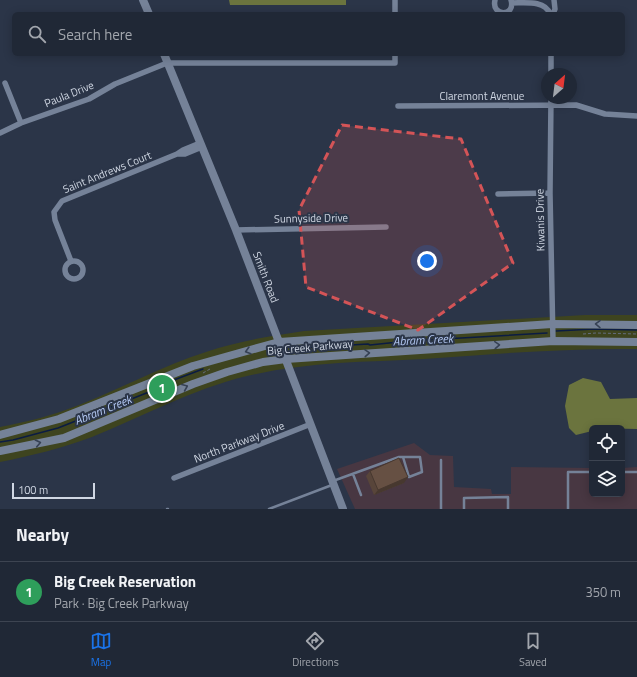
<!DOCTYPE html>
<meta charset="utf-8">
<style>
:root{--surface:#202836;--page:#2d3442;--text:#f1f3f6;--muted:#a2a6ad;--line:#3d4451;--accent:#1a73e8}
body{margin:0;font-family:"Titillium Web",sans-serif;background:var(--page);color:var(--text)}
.controls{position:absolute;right:12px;bottom:12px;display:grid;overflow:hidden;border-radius:6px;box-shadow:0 2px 10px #0003}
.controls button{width:36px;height:36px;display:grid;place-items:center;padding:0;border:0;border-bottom:1px solid var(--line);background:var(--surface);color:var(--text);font:20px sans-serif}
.compass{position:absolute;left:541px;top:68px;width:36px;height:36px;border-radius:50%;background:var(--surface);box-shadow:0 2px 10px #0003;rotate:28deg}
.scale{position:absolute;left:12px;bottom:10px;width:83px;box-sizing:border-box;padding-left:4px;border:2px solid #d0d7e3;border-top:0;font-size:11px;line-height:14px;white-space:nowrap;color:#d0d7e3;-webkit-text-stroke:3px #2b3548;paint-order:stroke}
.you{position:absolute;left:427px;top:261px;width:14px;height:14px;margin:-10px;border:3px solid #fff;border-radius:50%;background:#1a73e8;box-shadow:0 0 0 6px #1a73e833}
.badge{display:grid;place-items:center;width:26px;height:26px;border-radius:50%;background:var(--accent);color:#fff;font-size:13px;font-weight:700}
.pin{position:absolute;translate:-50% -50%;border:2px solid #fff;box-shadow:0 1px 4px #0006}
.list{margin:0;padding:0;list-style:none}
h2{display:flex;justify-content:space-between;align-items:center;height:52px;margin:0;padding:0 16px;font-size:17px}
h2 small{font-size:13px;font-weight:400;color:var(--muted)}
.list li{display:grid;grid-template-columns:26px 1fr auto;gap:12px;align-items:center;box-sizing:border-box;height:60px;padding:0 16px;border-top:1px solid var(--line)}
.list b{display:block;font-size:15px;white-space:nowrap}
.list p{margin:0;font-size:13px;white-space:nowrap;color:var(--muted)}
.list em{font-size:13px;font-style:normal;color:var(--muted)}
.icon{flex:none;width:22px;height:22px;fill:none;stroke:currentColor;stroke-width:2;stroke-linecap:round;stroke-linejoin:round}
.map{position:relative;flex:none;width:637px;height:509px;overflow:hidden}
.search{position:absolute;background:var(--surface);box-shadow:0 2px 10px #0003;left:12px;right:12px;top:12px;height:44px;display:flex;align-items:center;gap:10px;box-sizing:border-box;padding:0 14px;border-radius:6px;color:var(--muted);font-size:15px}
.sheet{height:112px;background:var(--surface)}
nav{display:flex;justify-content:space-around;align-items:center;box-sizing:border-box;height:56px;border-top:1px solid var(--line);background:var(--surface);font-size:11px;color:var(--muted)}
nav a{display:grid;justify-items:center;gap:2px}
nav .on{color:var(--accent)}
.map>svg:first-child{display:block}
</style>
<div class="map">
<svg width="637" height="509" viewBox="0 0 637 509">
<rect width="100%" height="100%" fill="#2b3548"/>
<path fill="#483742" d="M414,443L430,455L453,456L454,487L491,489L492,494H511V467L592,468V494H622V468L637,467V509H355L337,469Z"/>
<path fill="#3e441f" d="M585,315H637V349C566,348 495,354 424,359C365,362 305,362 247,376C193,389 143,416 92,437C62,448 31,456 0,462V427C27,422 54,415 79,405C122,388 162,366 206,352C238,341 271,336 304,331Z"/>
<path fill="#6b743e" d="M229,0H346V5H230Z
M583,378L601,382L610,399L637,398V429L592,428V431L576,435L569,428L565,406L569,385Z"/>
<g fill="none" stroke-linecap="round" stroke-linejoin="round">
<path stroke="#0b1c43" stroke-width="1.5" d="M556,331L594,329L637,330
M299,348L368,344L370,345L408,341L547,333
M0,442L13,440L58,428L149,392L158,386L203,369"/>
<path stroke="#646d7d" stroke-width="1" stroke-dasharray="3 2" stroke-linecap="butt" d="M583,334L596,333L637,334
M203,373L210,369"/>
<path stroke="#758298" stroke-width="2.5" d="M441,460V509
M622,472H637
M353,474L361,495
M333,481L399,457H420L422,472L409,477L403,457
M167,509H168
M269,509L332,485
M464,509V498L508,497V509
M568,509V472H592"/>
<path stroke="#758298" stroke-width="5.5" d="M395,0V14
M495,0C491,17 516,17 511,0
M512,3C525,3 545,0 550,14
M553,14L555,9L554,0
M551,54V74
M5,83L21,123
M551,98L550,193L553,341
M398,106L576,105L605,114L637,116
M0,133L21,123L89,99L115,84L167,63H395V54
M177,154H185L202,147
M498,194L550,193
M236,230L386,227
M71,261L55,220L54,212L62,201L177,154L183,150L200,143
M65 270a9 9 0 1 1 18 0a9 9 0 1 1-18 0Z
M174,478L311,424"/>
<path stroke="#758298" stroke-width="8" d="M143,0L149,14
M164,54L236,230L343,509
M0,435L59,419L193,366L279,342L552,324L637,325
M0,451L64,438L193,384L227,372L263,362L286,359L553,341L637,342"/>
</g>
<path fill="#58453a" d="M370,471L404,483L374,495L366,476Z"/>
<path fill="#47382f" d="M408,477L404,483L374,495L378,490Z"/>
<path fill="#665043" stroke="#47382f" d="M399,458L408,477L378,490L370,471Z"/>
<defs><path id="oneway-chevron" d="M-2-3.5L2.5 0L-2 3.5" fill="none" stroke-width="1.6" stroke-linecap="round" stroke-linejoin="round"/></defs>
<g stroke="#364154">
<use href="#oneway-chevron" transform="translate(598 324) rotate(-179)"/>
<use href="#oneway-chevron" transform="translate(497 345) rotate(-4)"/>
<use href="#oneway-chevron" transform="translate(248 351) rotate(164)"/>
<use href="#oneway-chevron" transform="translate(367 353) rotate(-4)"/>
<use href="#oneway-chevron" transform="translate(185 387) rotate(-23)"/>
<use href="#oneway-chevron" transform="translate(38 443) rotate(-12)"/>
</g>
<path fill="#d45457" fill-opacity="0.2" stroke="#d45457" stroke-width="3" stroke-dasharray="8 5" stroke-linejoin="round" d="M342,125L461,139L513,263L418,330L306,287L299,210Z"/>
<g text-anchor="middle" stroke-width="4" stroke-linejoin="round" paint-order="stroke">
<g font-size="11" fill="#d0d7e3" stroke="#2b3548">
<text transform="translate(69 94) rotate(-22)" y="4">Paula Drive</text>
<text x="482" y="100">Claremont Avenue</text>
<text transform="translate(107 172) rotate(-22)" y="4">Saint Andrews Court</text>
<text transform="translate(311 218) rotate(-1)" y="4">Sunnyside Drive</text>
<text transform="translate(540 220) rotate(-91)" y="4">Kiwanis Drive</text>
<text transform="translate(266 277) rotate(69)" y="4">Smith Road</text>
<text transform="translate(310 347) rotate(-5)" y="4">Big Creek Parkway</text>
<text transform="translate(239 442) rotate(-21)" y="4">North Parkway Drive</text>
</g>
<g font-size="12" font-style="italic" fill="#b3c8f2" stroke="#2b3548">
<text transform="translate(423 340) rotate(-3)" y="4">Abram Creek</text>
<text transform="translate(103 410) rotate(-22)" y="4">Abram Creek</text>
</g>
</g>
</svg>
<div class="controls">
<button><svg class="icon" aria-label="locate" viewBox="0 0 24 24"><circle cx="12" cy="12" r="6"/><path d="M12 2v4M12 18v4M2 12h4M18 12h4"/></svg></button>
<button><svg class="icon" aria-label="layers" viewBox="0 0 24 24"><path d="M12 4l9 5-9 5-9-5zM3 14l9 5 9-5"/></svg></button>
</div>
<svg class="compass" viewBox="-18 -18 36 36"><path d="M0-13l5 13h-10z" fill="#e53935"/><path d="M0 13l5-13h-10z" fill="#a2a6ad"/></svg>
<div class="scale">100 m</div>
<div class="you"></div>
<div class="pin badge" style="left:162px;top:388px;background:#2e9e5b">1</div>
<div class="search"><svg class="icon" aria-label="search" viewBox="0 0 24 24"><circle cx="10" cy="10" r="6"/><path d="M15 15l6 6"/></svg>Search here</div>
</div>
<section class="sheet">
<h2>Nearby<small></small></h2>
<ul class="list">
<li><span class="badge" style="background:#2e9e5b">1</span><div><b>Big Creek Reservation</b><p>Park · Big Creek Parkway</p></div><em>350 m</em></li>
</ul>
</section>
<nav>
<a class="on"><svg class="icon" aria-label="map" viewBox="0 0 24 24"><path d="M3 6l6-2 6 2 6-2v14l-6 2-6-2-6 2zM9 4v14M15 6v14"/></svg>Map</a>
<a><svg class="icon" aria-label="directions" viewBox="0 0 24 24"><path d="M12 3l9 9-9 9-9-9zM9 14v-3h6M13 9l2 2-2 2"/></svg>Directions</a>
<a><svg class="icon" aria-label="saved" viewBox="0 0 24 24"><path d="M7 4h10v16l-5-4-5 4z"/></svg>Saved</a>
</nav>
